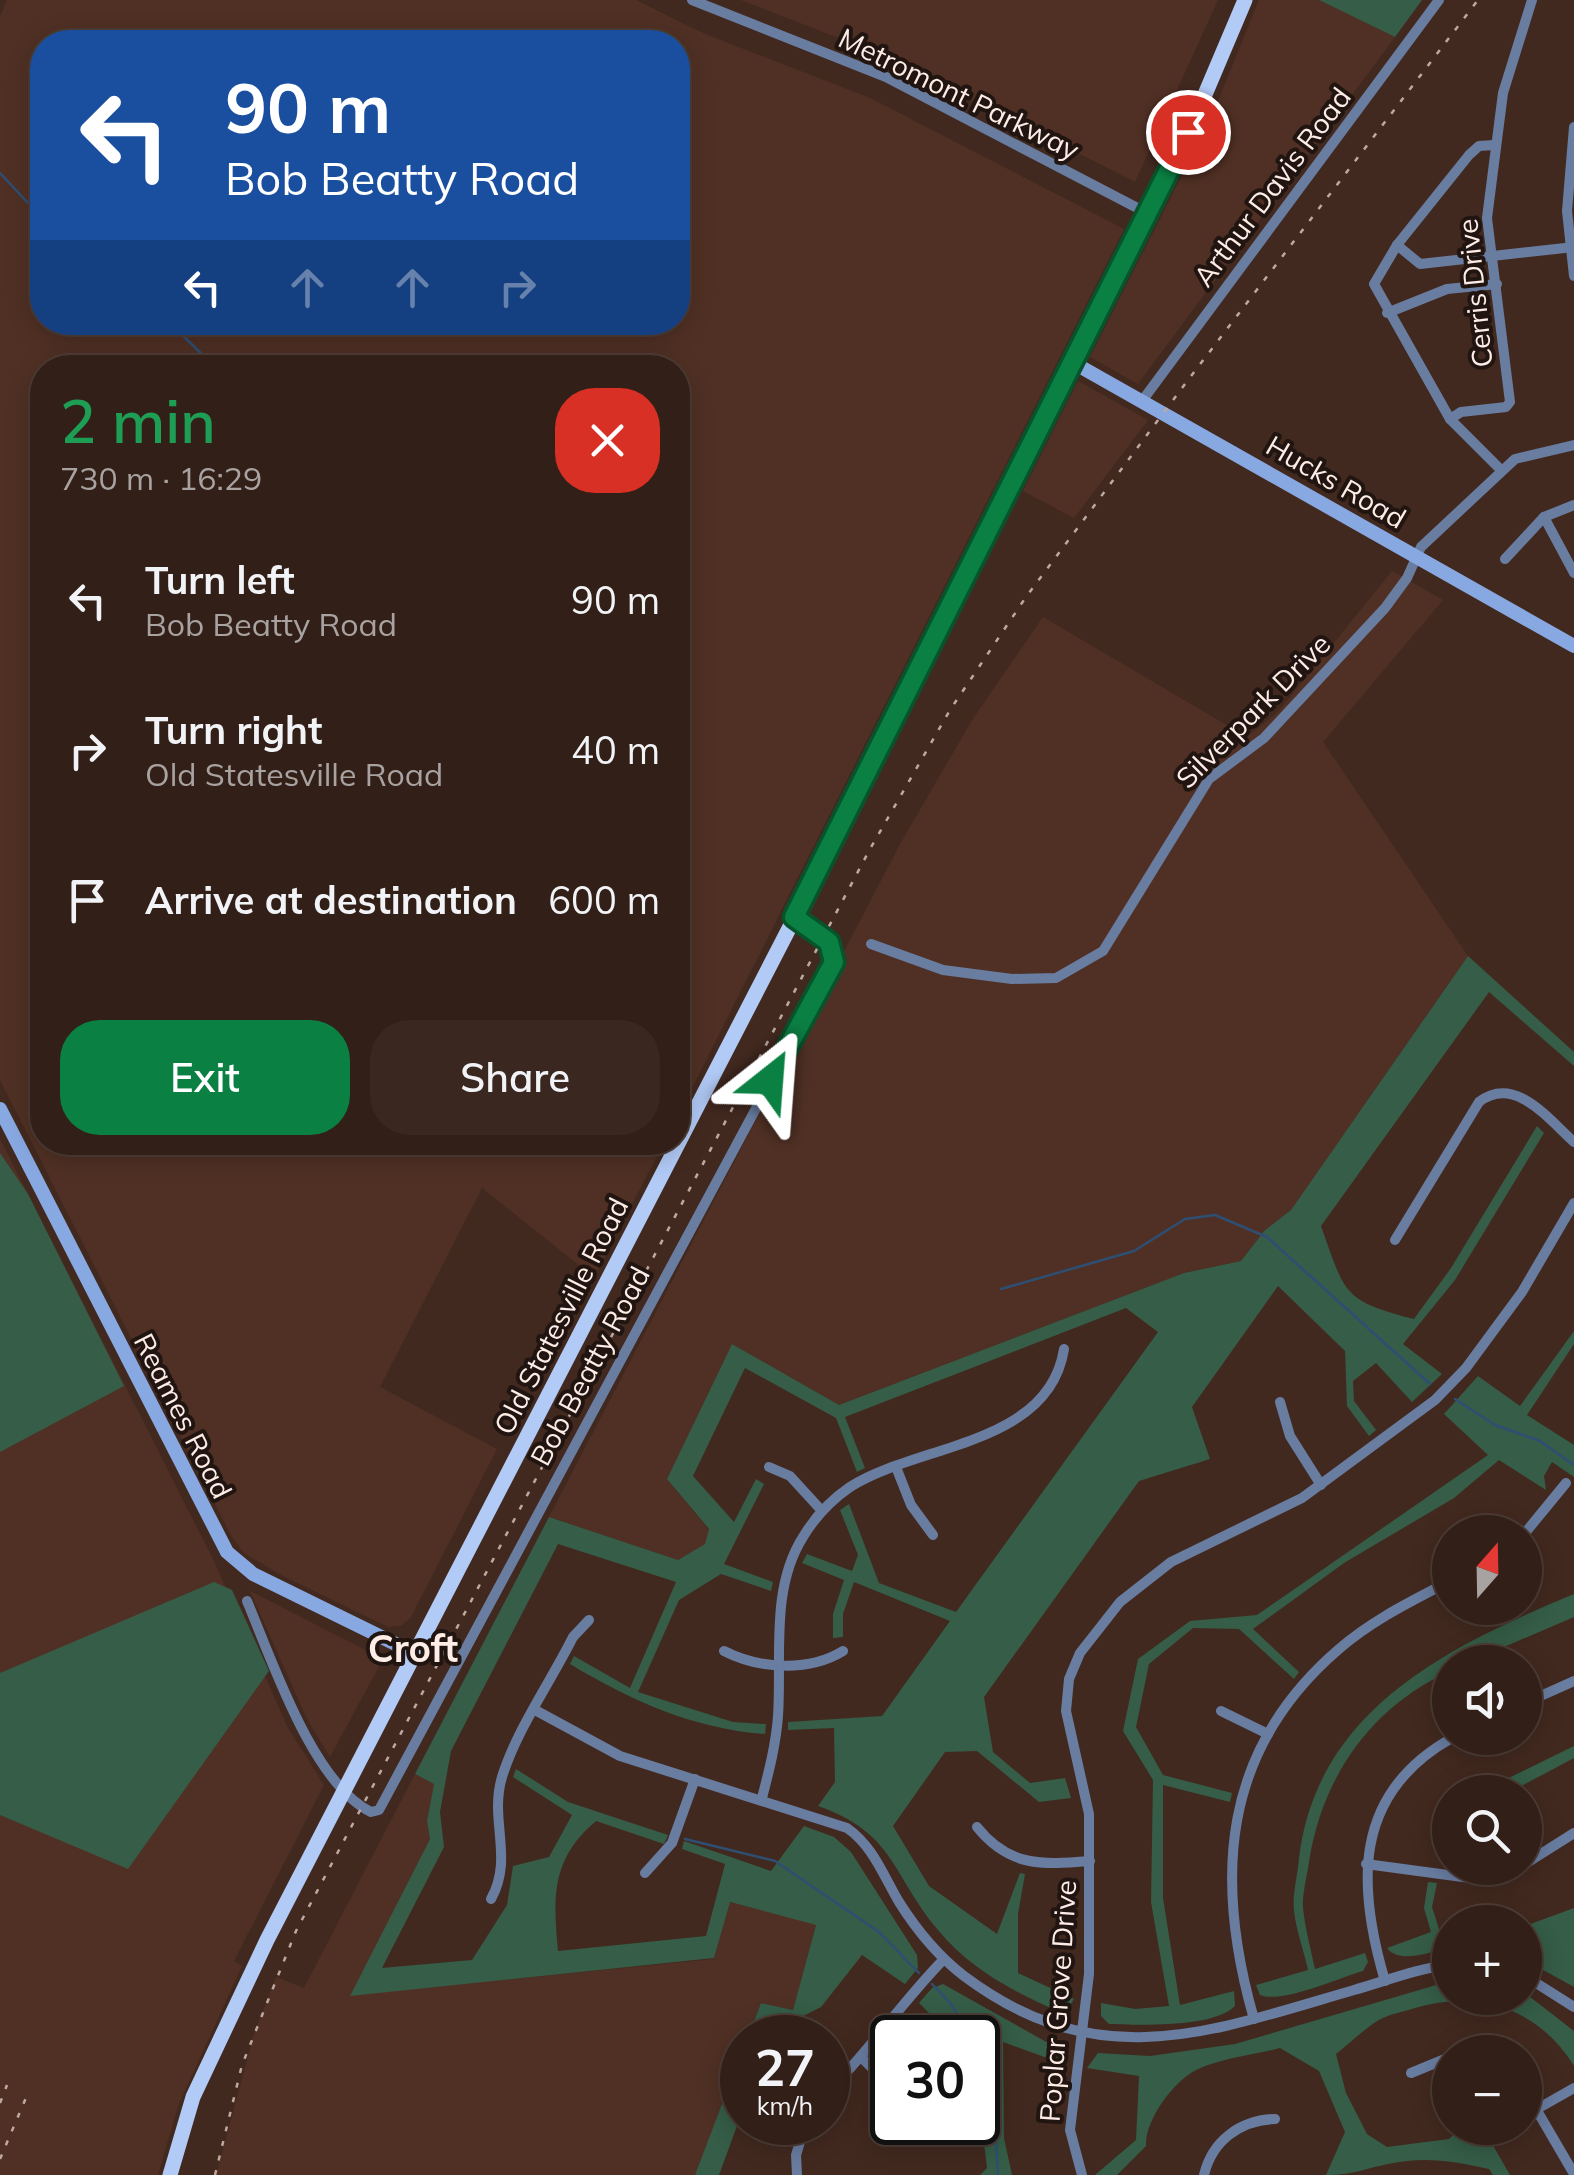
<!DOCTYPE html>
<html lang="en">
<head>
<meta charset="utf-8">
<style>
	body { margin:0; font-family:Mulish,sans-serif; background:#3a2720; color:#f1f3f6; height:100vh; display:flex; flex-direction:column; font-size:38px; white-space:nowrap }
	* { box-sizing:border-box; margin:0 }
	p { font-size:32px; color:#a8a2a1 }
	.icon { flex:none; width:55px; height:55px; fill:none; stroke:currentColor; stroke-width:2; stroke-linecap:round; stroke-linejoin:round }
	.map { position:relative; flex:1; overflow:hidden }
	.drawer { position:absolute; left:30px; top:355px; width:660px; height:800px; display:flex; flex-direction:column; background:#321f17; border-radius:40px; box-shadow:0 5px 25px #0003,0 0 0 2px #4d3d36 }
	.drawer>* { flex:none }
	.guide { position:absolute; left:30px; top:30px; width:660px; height:305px; border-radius:40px; box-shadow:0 5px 25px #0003,0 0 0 2px #4d3d36; background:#1a4fa0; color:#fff; overflow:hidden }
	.needle { width:65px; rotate:20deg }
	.tools { position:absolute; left:1432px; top:1515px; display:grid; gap:20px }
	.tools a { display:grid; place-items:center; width:110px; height:110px; border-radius:50%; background:#321f17; box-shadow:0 5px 25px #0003,0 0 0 2px #4d3d36; font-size:50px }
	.speed { position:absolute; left:720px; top:2015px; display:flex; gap:20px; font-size:50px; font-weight:700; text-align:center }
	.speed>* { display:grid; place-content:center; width:130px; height:130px; border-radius:50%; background:#321f17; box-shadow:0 5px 25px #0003,0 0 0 2px #4d3d36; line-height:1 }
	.speed small { font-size:25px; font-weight:400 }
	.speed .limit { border:5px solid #111; border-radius:15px; background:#fff; color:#111 }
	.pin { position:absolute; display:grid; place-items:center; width:85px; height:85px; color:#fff; margin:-42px; border:5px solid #fff; border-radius:50%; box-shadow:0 2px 10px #0007 }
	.me { position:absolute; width:110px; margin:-55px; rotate:28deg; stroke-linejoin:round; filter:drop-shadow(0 0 8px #0008) }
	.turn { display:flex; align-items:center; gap:35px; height:210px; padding:0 30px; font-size:45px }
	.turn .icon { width:130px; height:130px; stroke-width:2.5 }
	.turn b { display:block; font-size:70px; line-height:85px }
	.lanes { display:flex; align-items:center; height:95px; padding:0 30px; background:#0003; justify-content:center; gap:50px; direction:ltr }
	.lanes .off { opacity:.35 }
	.round { display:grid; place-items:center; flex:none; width:105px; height:105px; border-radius:40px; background:#3a2720 }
	.head { display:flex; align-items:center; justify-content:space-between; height:170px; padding:0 30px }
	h1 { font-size:60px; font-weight:600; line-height:75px; color:#1e9e55 }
	.action { display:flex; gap:20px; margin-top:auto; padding:20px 30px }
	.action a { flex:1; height:115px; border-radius:40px; background:#0b8043; color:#fff; font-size:40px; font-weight:600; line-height:115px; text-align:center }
	.action a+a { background:#3a2720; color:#f1f3f6 }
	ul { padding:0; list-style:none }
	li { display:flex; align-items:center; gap:30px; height:150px; padding:0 30px }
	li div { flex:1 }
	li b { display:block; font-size:38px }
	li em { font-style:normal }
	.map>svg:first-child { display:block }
</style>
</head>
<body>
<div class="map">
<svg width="1574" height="2175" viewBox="0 0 1574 2175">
	<rect width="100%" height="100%" fill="#42291f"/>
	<g fill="#503024" fill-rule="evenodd">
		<path d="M7 0H636L705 34 870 98 1124 229 678 1116V368H42V1142L664 1143 594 1277 482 1188 380 1387 497 1449 411 1617 401 1626 388 1627 281 1575 244 1553 232 1537 0 1080V16ZM678 42V322H42V42Z"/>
		<polygon points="741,0 1218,0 1135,182 888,57"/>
		<polygon points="1259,0 1319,0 1395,37 1138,384 1090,357 1211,118"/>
		<polygon points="1078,381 1148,420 1074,518 1023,491"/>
		<polygon points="1392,571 1443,600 1323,742 1468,956 1291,1210 1265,1230 1241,1261 1184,1273 839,1405 732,1344 667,1479 709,1530 705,1545 678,1560 549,1517 899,846 972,720 1043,617 1247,737 1278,712"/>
		<polygon points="0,1139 214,1561 288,1728 324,1785 234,1961 242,1966 178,2106 158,2175 0,2175"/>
		<polygon points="250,1591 383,1659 330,1757 306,1717"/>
		<polygon points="415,1774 434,1784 427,1821 430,1839 351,1995 714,1959 729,1902 816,1924 793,2010 761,2003 748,2037 742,2038 742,2051 695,2175 216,2175 254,2034 276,1977 304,1988"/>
	</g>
	<g fill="#355d47">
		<polygon points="1319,0 1422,0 1395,37"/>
		<path d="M1468 956 1574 1052V1066L1489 992 1321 1226C1345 1293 1342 1301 1414 1319L1451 1268 1537 1126 1544 1133 1455 1280 1403 1344 1442 1374 1412 1402 1376 1363 1353 1381 1354 1401 1376 1430 1369 1436 1347 1406 1345 1351 1278 1286 1192 1407 1210 1459 1139 1481 984 1697 993 1752 1030 1783 1065 1778 1071 1798 1039 1802 977 1751 945 1752 893 1826 929 1886 997 1934 1020 1873 1025 1874 1018 1914V1973L1074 1999 1068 2009 1059 2012C1013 1991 971 1970 938 1930 891 1874 895 1833 818 1806L835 1782 834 1728 788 1730V1722L882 1716 950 1621 854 1582 843 1614V1637L833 1638V1614L844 1580 802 1563 807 1554 852 1571 858 1555 840 1510 849 1504 879 1583 956 1612 1158 1332 1126 1308 845 1417 865 1468 857 1472 836 1418 745 1368 693 1476 734 1522 756 1479 764 1484 724 1564 773 1582 771 1591 721 1574 679 1600 638 1692 733 1722 766 1724 765 1734C693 1729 630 1700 570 1664L574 1656 630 1688 676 1582 558 1544 451 1751 440 1812 444 1847 382 1968 472 1960 507 1905 513 1866 549 1857 572 1815 513 1777 516 1769 568 1802 668 1835 664 1844 596 1821C551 1859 553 1897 558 1951L706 1936 725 1864 682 1849 684 1841 771 1871 804 1826 834 1837 851 1852 917 1955 918 1968 905 1984 862 1955 821 2007 773 2031 771 2037H748L761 2003 793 2010 816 1925 730 1902 714 1958 350 1996 430 1839 427 1821 434 1784 415 1774 549 1517 678 1560 705 1544 709 1529 667 1479 732 1344 839 1405 1184 1273 1241 1261 1265 1230 1291 1210Z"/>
		<polygon points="0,1153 28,1194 124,1386 0,1452"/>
		<path d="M1574 1331V1344L1527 1415 1574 1445V1477L1552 1462 1544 1476 1546 1490 1499 1460 1454 1498 1344 1563 1253 1629 1299 1672 1294 1679 1239 1629 1193 1628 1149 1664 1136 1727 1163 1775 1232 1793 1230 1802 1163 1785V1898L1180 2005 1234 1991 1235 2006C1214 2028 1138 2025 1109 2024L1101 2016V2003L1135 2009 1169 2006 1151 1902 1153 1780 1123 1731 1138 1659 1190 1621 1257 1615 1488 1455 1444 1414 1478 1376 1520 1406Z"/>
		<polygon points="214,1582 232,1590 269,1671 128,1869 0,1815 0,1673"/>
		<path d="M1574 1594V1617L1469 1662H1450V1671C1371 1707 1322 1777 1309 1862 1307 1877 1302 1894 1303 1908 1305 1928 1311 1950 1315 1969L1365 1953 1368 1962 1363 1971C1339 1978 1281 2004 1260 1995L1256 1985 1308 1970C1304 1951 1296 1930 1294 1911 1292 1894 1298 1874 1299 1858 1317 1709 1449 1646 1574 1594Z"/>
		<polygon points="1574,1746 1574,1758 1510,1792 1480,1792"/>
		<path d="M1428 1882 1437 1883 1432 1907 1440 1932H1450V1948C1431 1951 1400 1965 1387 1948L1431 1932 1424 1908Z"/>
		<polygon points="1574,1908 1574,1987 1525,1960 1525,1926"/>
		<path d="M1450 1981V1998H1525V1993L1574 2031V2066C1539 2009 1479 1989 1415 2008 1403 2012 1389 2014 1379 2020 1364 2029 1350 2043 1336 2054L1346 2093 1367 2134 1387 2147 1449 2139 1461 2128H1483L1510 2175H1493L1489 2169C1454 2161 1424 2156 1388 2164 1364 2169 1352 2175 1326 2175L1345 2132 1319 2071 1280 2048C1254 2055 1220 2058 1196 2070 1173 2082 1145 2120 1146 2146L1117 2175H1095L1136 2140 1139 2076 1087 2068 1098 2053 1150 2056 1235 2044Z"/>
		<polygon points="943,1984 1066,2053 1064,2064 1003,2042 1004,2138 1012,2175 980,2175 987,2168 978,2094 978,2038 953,2037 919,2003 932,1988"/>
		<polygon points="742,2051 742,2112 719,2175 695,2175"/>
	</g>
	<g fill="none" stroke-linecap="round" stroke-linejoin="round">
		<g stroke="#2e4f74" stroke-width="2.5">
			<polyline points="0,173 42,218"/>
			<polyline points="169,322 216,368"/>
			<polyline points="1001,1289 1134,1251 1185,1219 1215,1215 1267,1237 1430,1384"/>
			<polyline points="1455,1399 1495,1425 1540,1441 1574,1465"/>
			<polyline points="685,1839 775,1861 879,1932 919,1973"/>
			<polyline points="932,1984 952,2005 971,2038"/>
			<polyline points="978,2049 993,2084 998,2175"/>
		</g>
		<g stroke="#697da1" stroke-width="10">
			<polyline points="692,0 886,77 1147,213"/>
			<polyline points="1574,127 1567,211 1574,276"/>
			<polyline points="1494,145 1479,146 1469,155 1397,245 1374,284 1450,419 1501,470"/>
			<polyline points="1397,245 1420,264 1574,247"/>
			<polyline points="1387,313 1447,289 1497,284"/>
			<polyline points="1142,401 1439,0"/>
			<polyline points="1450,419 1461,412 1506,407 1510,402 1487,218 1503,93 1532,0"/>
			<polyline points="1544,517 1574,573"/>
			<polyline points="1505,559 1544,517 1574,505"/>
			<polyline points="871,944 943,970 1012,979 1056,978 1103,951 1209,779 1264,738 1385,608 1407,578 1421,547 1515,459 1574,445"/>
			<path d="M1395 1240 1479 1102C1515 1074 1549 1120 1574 1142"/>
			<polyline points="1280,1402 1290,1436 1321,1485"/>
			<polyline points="769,1467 790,1476 822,1511"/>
			<polyline points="896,1467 911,1505 933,1535"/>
			<polyline points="1525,1533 1566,1483"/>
			<path d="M247 1601C272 1660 313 1784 371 1812L379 1810 832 967V946L795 917"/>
			<path d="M724 1651C759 1669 809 1672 843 1651"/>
			<polyline points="1525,1703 1574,1681"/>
			<path d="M535 1710 620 1756 847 1828C873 1846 883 1875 899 1902 916 1929 938 1956 964 1976 1099 2077 1209 2032 1354 1990 1386 1981 1418 1968 1450 1965"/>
			<polyline points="1221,1711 1268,1734"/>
			<path d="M762 1798C769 1771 776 1744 778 1716 782 1657 770 1589 803 1537 815 1517 831 1500 850 1487 917 1444 1049 1446 1064 1349"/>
			<path d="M977 1827C1009 1867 1042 1865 1090 1861"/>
			<polyline points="1366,1864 1470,1878 1518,1868"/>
			<polyline points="1525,1864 1574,1833"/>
			<polyline points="645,1873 672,1843 695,1779"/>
			<path d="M491 1899C514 1858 489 1820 502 1777 517 1729 550 1683 573 1637L589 1620"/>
			<polyline points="1525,1976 1574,2007"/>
			<path d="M1385 1981C1357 1886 1352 1794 1452 1738"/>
			<path d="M1254 2019C1214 1879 1221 1750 1339 1649 1372 1620 1412 1601 1450 1581"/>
			<polyline points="862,2058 892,2088"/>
			<polyline points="1411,2073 1450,2057"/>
			<polyline points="1525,2090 1574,2174"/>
			<path d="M828 2092C870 2050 902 2002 944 1959"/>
			<polyline points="1537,2109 1574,2088"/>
			<polyline points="797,2175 796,2155 806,2122"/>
			<polyline points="1082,2175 1070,2130 1089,1974 1089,1814 1066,1711 1069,1679 1080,1653 1120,1602 1171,1562 1302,1498 1435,1400 1466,1368 1522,1292 1574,1203"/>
			<path d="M1204 2175C1212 2141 1240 2120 1275 2119"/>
		</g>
		<g stroke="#88a8e1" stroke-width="14">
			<polyline points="1072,362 1574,646"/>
			<polyline points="0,1109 227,1552 253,1574 416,1654"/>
		</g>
		<polyline stroke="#b1caf6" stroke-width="15" points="170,2175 193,2097 267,1940 795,917 1198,111 1245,0"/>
		<g stroke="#bea9a2" stroke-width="2.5" stroke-dasharray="5 10" stroke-linecap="butt">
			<polyline points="0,2103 7,2085"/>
			<polyline points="0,2159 28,2093"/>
			<polyline points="215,2175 242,2065 296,1931 870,849 950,710 1026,597 1185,384 1478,0"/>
		</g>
	</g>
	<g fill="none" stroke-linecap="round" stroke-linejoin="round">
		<g stroke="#07532c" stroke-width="25">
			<polyline id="route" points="770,1080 834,962 829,942 794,917 1188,132"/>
		</g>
		<use href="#route" stroke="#0b8043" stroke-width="18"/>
	</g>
	<g text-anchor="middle" stroke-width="8" stroke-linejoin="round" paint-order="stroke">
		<g font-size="28" fill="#feece6" stroke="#211511">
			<text transform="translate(959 94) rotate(26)" y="10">Metromont Parkway</text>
			<text transform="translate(1272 187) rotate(-53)" y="10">Arthur Davis Road</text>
			<text transform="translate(1475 293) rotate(-96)" y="10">Cerris Drive</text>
			<text transform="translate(1336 482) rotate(30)" y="10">Hucks Road</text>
			<text transform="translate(1253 711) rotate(-45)" y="10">Silverpark Drive</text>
			<text transform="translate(561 1316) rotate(-63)" y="10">Old Statesville Road</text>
			<text transform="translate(590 1366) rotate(-62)" y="10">Bob Beatty Road</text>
			<text transform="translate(183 1416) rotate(63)" y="10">Reames Road</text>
			<text transform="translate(1058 2001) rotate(-86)" y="10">Poplar Grove Drive</text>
		</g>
		<g font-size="38" font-weight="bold" fill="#feece6" stroke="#211511">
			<text x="413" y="1662">Croft</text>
		</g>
	</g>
</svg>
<div class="tools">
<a><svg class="needle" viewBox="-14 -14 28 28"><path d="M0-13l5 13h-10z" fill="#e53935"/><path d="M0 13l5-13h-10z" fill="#a8a2a1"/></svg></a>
<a><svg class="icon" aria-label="sound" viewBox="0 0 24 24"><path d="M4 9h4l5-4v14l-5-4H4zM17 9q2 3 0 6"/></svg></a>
<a><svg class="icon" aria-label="search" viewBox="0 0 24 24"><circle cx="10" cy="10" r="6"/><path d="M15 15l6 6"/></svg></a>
<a>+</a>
<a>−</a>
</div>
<div class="speed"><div>27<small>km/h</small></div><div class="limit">30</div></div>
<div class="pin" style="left:1188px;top:132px;background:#d93025"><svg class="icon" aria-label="arrive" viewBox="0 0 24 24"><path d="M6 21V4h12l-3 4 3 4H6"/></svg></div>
<svg class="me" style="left:770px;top:1080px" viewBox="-20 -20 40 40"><path d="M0-17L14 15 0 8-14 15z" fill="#0b8043" stroke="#fff" stroke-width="4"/></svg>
<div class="guide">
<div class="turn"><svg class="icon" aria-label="left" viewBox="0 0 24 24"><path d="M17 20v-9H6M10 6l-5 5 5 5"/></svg><div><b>90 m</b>Bob Beatty Road</div></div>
<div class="lanes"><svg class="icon" aria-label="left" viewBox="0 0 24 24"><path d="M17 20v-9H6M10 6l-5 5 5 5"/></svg><svg class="icon off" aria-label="ahead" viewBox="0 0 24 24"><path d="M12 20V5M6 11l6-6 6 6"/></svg><svg class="icon off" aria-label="ahead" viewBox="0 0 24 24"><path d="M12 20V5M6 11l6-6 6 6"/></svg><svg class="icon off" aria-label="right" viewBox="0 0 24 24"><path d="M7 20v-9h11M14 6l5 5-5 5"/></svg></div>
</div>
<section class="drawer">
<div class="head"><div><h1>2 min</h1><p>730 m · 16:29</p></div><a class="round" style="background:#d93025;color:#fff"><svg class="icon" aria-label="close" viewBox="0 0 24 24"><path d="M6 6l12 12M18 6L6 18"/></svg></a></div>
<ul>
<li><svg class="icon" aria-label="left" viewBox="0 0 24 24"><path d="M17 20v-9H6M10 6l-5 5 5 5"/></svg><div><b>Turn left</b><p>Bob Beatty Road</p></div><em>90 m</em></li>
<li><svg class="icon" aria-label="right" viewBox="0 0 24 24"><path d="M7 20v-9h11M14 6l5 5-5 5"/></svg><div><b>Turn right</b><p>Old Statesville Road</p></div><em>40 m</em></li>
<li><svg class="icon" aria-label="arrive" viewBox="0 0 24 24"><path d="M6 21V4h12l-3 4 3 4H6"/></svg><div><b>Arrive at destination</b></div><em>600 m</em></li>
</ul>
<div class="action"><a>Exit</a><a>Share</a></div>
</section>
</div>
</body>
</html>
